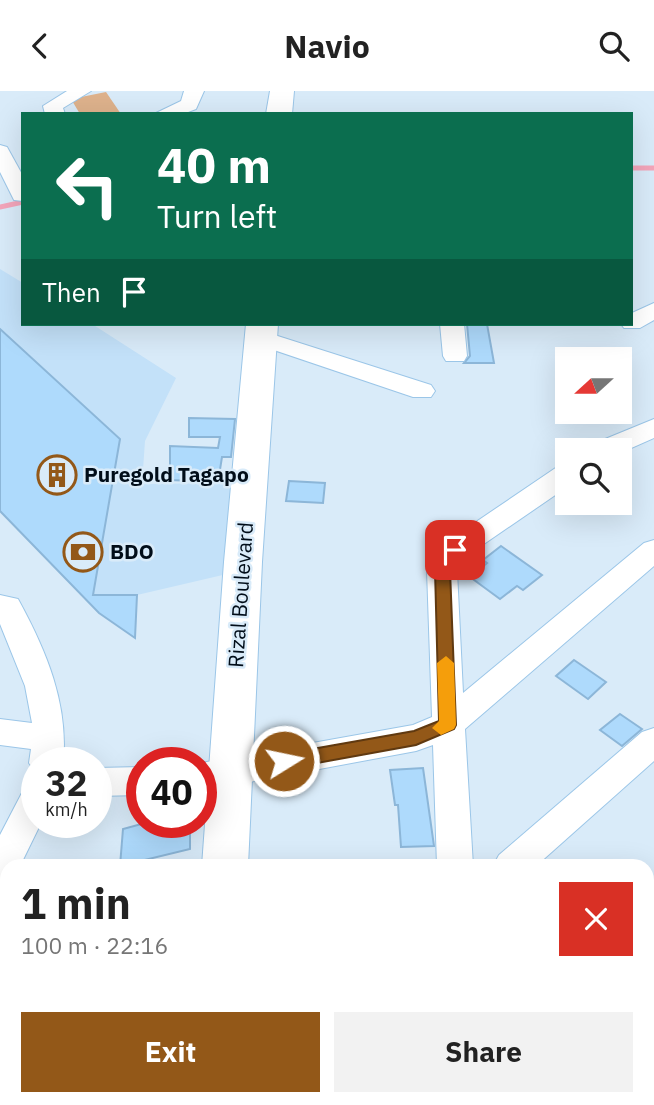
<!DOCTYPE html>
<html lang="en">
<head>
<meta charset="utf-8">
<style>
	body { margin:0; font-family:"IBM Plex Sans",sans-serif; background:#f2f2f2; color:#222; height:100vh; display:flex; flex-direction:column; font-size:26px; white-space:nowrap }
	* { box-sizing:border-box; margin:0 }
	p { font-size:23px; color:#767676 }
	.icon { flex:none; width:38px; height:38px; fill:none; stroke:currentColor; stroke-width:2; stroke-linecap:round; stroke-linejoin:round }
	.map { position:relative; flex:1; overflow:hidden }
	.details { position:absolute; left:0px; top:768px; width:654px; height:247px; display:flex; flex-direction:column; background:#fff; border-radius:21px 21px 0 0; box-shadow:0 7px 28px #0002 }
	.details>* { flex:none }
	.banner { position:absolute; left:21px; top:21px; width:612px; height:214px; border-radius:0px; box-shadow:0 7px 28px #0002; background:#0b6e4f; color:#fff; overflow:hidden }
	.needle { width:46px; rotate:249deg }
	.buttons { position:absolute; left:555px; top:256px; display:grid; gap:14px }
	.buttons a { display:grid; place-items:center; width:77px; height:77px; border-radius:0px; background:#fff; box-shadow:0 7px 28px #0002; font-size:35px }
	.speed { position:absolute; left:21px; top:656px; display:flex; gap:14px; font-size:35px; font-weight:700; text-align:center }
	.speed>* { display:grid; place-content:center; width:91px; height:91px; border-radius:50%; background:#fff; box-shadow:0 7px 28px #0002; line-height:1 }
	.speed small { font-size:18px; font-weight:400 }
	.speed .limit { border:10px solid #d22; background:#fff; color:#111 }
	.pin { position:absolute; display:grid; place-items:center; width:60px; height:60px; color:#fff; margin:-30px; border-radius:14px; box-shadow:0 4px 10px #0006 }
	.me { position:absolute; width:77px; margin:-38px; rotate:80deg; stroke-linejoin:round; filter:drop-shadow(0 0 5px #0008) }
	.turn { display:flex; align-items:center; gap:24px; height:147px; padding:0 21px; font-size:32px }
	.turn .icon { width:91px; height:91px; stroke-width:2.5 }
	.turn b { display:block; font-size:49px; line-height:60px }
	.then { display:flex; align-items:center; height:66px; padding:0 21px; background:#0003; gap:14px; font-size:26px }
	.round { display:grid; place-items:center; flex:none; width:74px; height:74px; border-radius:0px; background:#f2f2f2 }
	.overview { display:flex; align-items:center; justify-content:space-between; height:119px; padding:0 21px }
	h1 { font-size:42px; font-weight:800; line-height:52px }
	.action { display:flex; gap:14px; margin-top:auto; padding:14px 21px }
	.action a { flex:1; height:80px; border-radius:0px; background:#935818; color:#fff; font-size:28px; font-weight:800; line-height:80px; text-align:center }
	.action a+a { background:#f2f2f2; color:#222 }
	header { display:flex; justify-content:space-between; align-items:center; height:91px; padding:0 21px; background:#fff; font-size:32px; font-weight:800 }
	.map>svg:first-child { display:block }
</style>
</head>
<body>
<header><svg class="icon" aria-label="back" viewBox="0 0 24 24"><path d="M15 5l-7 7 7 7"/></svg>Navio<svg class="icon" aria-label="search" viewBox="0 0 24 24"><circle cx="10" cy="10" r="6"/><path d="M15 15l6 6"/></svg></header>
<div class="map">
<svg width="654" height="1014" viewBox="0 0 654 1014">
	<rect width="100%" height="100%" fill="#d9ebf9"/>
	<polygon fill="#c3e1f9" points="0,178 23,192 23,233 92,233 176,287 145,350 142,393 232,392 227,483 137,504 135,547 99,522 0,420"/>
	<polygon fill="#deb28c" points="106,1 121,23 80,23 71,8"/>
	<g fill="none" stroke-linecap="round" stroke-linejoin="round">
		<g stroke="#f3a5ba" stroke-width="5">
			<polyline points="632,77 654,77"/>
			<polyline points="0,116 23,111"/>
		</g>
	</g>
	<g fill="#aedafc" stroke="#8cb6d8" stroke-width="2">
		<polygon points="467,233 487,233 494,272 464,272 470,265"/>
		<polygon points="0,238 120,348 93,504 137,504 135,547 99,522 0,420"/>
		<polygon points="189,327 235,328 231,366 222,366 218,391 170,389 170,355 218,357 220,346 189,346"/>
		<polygon points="289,390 325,392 323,412 286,410"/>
		<polygon points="501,455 542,484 523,499 517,495 500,508 470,486 487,472 483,469"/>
		<polygon points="574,569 606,591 588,608 556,585"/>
		<polygon points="620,623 642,638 622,655 600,639"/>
		<polygon points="423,677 434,755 401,756 398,714 395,714 390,679"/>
		<polygon points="145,732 190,732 190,758 120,775 123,738"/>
	</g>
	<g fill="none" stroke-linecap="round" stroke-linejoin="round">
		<g stroke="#9bc6e8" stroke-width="2">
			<g id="minor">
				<polygon points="67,0 91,0 63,17 65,23 45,23 43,15"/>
				<polygon points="184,0 204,0 196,18 183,23 154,23 181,10"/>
				<polygon points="0,54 7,56 23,85 23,110 14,109 0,81"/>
				<polygon points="654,212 654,229 640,237 624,237 621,233 632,233 632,222"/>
				<polygon points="440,233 464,233 467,265 464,270 446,270 443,265"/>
				<polygon points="262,240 431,294 435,300 431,306 413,306 253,252 250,247 253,242"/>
				<polygon points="654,328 654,347 620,362 620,359 589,359 593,353"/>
				<polygon points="567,374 567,396 465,466 457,480 463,602 644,452 654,449 654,475 465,638 473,775 437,775 433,654 416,660 201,700 201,672 413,634 432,626 427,479 445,452 557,376"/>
				<path d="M0 504 18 508C46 559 69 613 63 672H37V683L29 672 31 658 0 654V628L32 632 25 595 0 533Z"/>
				<polygon points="654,637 654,670 536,775 493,775 499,764 642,641"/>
				<polygon points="142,676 142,704 96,705 96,677"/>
				<polygon points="37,692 37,732 41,732 20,775 7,775 7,792 0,795 0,744 25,696"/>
				<polygon points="654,866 654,905 648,908 648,869"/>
				<polygon points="495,1008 539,1008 537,1014 493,1014"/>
			</g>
		</g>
		<g stroke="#9bc6e8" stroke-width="2">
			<g id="major">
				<polygon points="270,0 294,0 292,23 266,23"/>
				<polygon points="246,233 278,233 262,471 248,775 202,775 224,471"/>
				<rect x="185" y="1008" width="52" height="6"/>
			</g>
		</g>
		<use href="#minor" fill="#fff" fill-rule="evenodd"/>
		<use href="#major" fill="#fff" fill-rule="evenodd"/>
	</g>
	<polygon fill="#935818" stroke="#603910" stroke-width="2" points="455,453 463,459 450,479 456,634 454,638 416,654 284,678 278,676 275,670 278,665 284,663 414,640 439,630 435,479 450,455"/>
	<polygon fill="#f59e0b" points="446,565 454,572 456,634 454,638 441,644 432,637 439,630 437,572"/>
	<defs>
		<g id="building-ring" transform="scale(2.0125)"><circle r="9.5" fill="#d9ebf9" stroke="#935818" stroke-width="1.5"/><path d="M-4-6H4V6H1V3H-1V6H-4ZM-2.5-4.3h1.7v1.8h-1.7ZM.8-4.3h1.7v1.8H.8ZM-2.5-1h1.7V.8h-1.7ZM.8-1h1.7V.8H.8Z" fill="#935818"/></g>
		<g id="bank-ring" transform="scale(2.0125)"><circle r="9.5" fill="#d9ebf9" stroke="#935818" stroke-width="1.5"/><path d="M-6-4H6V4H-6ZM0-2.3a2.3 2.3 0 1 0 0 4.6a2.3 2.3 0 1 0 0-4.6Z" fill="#935818"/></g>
	</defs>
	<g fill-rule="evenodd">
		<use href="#building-ring" x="57" y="384"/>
		<use href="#bank-ring" x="83" y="461"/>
	</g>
	<g text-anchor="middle" stroke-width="5" stroke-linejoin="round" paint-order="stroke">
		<g font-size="21" font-weight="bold" fill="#010d19" stroke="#d9ebf9" text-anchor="start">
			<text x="84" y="391">Puregold Tagapo</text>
			<text x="110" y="468">BDO</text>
		</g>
		<g font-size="21" fill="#010d19" stroke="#d9ebf9">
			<text transform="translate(241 504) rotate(-86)" y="7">Rizal Boulevard</text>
		</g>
	</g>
</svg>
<div class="buttons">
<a><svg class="needle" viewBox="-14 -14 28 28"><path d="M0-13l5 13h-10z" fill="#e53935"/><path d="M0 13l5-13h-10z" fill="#767676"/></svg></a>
<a><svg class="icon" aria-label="search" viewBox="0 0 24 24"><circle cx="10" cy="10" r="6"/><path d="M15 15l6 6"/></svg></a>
</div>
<div class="speed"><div>32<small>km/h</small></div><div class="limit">40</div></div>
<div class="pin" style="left:455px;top:459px;background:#d93025"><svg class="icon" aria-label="arrive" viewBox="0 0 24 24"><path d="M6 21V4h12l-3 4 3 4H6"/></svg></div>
<svg class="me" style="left:284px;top:670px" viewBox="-20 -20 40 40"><circle r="17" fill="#935818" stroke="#fff" stroke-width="3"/><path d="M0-11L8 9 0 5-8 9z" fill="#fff"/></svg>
<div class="banner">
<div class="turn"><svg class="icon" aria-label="left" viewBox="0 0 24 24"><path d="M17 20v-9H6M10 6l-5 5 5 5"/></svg><div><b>40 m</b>Turn left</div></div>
<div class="then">Then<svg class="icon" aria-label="arrive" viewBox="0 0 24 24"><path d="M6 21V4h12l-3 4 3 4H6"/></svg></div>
</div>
<section class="details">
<div class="overview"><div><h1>1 min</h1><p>100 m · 22:16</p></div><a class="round" style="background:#d93025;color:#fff"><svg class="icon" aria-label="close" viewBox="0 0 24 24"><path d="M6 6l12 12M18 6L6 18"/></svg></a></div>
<div class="action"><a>Exit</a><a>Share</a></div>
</section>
</div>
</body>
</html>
